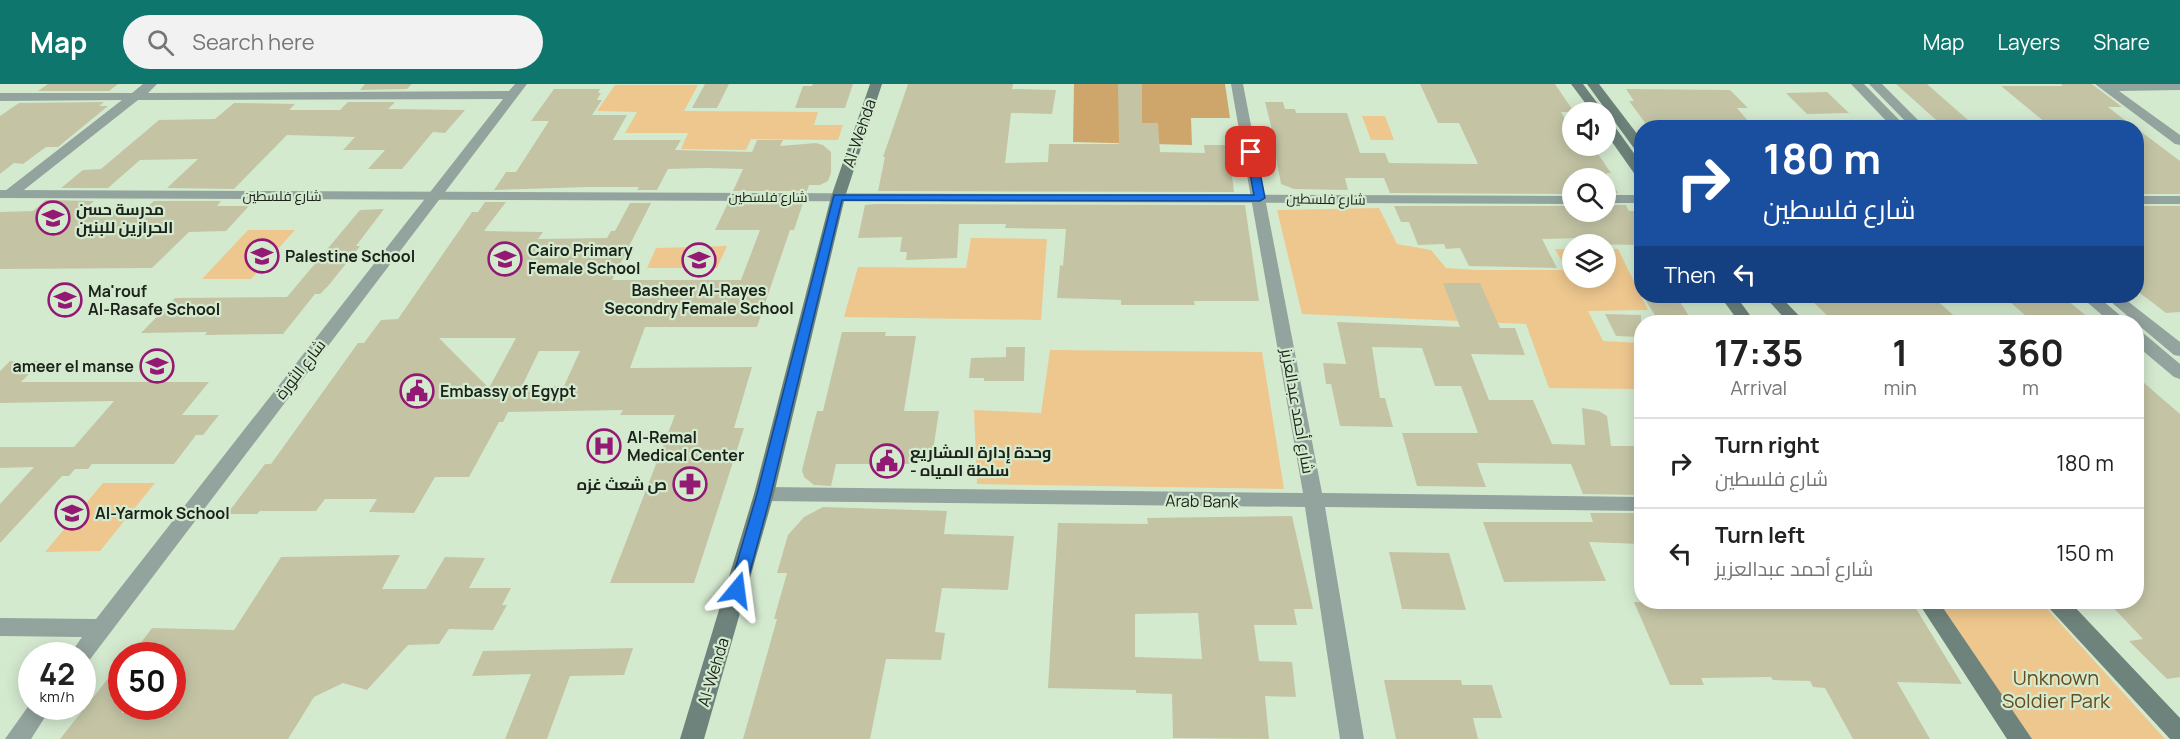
<!DOCTYPE html>
<html lang="en">
<head>
<meta charset="utf-8">
<style>
	body { margin:0; font-family:Manrope,Cairo,sans-serif; background:#f2f2f2; color:#222; height:100vh; display:flex; flex-direction:column; font-size:22px; white-space:nowrap }
	* { box-sizing:border-box; margin:0 }
	p { font-size:20px; color:#767676 }
	.icon { flex:none; width:33px; height:33px; fill:none; stroke:currentColor; stroke-width:2; stroke-linecap:round; stroke-linejoin:round }
	.map { position:relative; flex:1; overflow:hidden }
	.drawer { position:absolute; left:1634px; top:231px; width:510px; height:294px; display:flex; flex-direction:column; background:#fff; border-radius:24px; box-shadow:0 3px 15px #0003 }
	.drawer>* { flex:none }
	.banner { position:absolute; left:1634px; top:36px; width:510px; height:183px; border-radius:24px; box-shadow:0 3px 15px #0003; background:#1a4fa0; color:#fff; overflow:hidden }
	.buttons { position:absolute; left:1562px; top:18px; display:grid; gap:12px }
	.buttons a { display:grid; place-items:center; width:54px; height:54px; border-radius:50%; background:#fff; box-shadow:0 3px 15px #0003; font-size:30px }
	.speed { position:absolute; left:18px; top:558px; display:flex; gap:12px; font-size:30px; font-weight:700; text-align:center }
	.speed>* { display:grid; place-content:center; width:78px; height:78px; border-radius:50%; background:#fff; box-shadow:0 3px 15px #0003; line-height:1 }
	.speed small { font-size:15px; font-weight:400 }
	.speed .limit { border:9px solid #d22; background:#fff; color:#111 }
	.pin { position:absolute; display:grid; place-items:center; width:51px; height:51px; color:#fff; margin:-26px; border-radius:12px; box-shadow:0 3px 9px #0006 }
	.me { position:absolute; width:66px; margin:-33px; rotate:16deg; stroke-linejoin:round; filter:drop-shadow(0 0 4px #0008) }
	.turn { display:flex; align-items:center; gap:21px; height:126px; padding:0 30px; font-size:27px }
	.turn .icon { width:78px; height:78px; stroke-width:2.5 }
	.turn b { display:block; font-size:42px; line-height:51px }
	.then { display:flex; align-items:center; height:57px; padding:0 30px; background:#0003; gap:12px; font-size:22px }
	.eta { display:flex; justify-content:space-evenly; align-items:center; height:102px; text-align:center }
	.eta b { font-size:36px; font-weight:700; line-height:42px }
	ul { padding:0; list-style:none }
	li { display:flex; align-items:center; gap:18px; height:90px; padding:0 30px; border-top:2px solid #e0e0e0 }
	li div { flex:1 }
	li b { display:block; font-size:22px }
	li em { font-style:normal }
	header { display:flex; align-items:center; gap:36px; box-sizing:border-box; height:84px; padding:0 30px; background:#0f766e; color:#fff }
	header strong { font-size:28px }
	nav { display:flex; gap:33px; margin-inline-start:auto; font-size:21px }
	.search { width:420px; height:54px; background:#f2f2f2; display:flex; align-items:center; gap:15px; box-sizing:border-box; padding:0 21px; border-radius:33px; color:#767676; font-size:22px }
	.map>svg:first-child { display:block }
</style>
</head>
<body>
<header>
<strong>Map</strong>
<div class="search"><svg class="icon" aria-label="search" viewBox="0 0 24 24"><circle cx="10" cy="10" r="6"/><path d="M15 15l6 6"/></svg>Search here</div>
<nav><a>Map</a><a>Layers</a><a>Share</a></nav>
</header>
<div class="map">
<svg width="2180" height="655" viewBox="0 0 2180 655">
	<rect width="100%" height="100%" fill="#d4eacf"/>
	<g fill="#eec78e">
		<polygon points="615,1 698,1 684,27 818,28 814,41 843,41 838,56 751,55 746,66 681,65 688,49 625,49 637,28 597,27"/>
		<polygon points="1362,32 1385,32 1394,56 1371,56"/>
		<polygon points="1379,124 1397,160 1431,166 1446,184 1476,186 1567,186 1555,165 1572,165 1572,194 1605,194 1605,165 1618,165 1648,226 1588,227 1603,257 1641,259 1641,305 1549,304 1526,240 1302,230 1277,126"/>
		<polygon points="248,146 295,146 251,195 202,195"/>
		<polygon points="971,154 1047,155 1041,236 844,233 858,183 966,184"/>
		<polygon points="727,162 717,184 647,184 656,164"/>
		<polygon points="1050,266 1262,268 1284,405 977,400 974,326 1041,329"/>
		<polygon points="103,399 155,399 100,467 45,468"/>
		<polygon points="1937,518 2041,518 2165,655 2032,655"/>
	</g>
	<polygon fill="#cea66b" points="1074,0 1225,0 1230,34 1191,34 1192,61 1073,58"/>
	<g fill="#c4c4a5" fill-rule="evenodd">
		<polygon points="48,0 118,0 109,7 38,7"/>
		<polygon points="365,0 412,0 407,5 360,6"/>
		<polygon points="705,0 729,0 717,24 692,24"/>
		<polygon points="813,0 853,0 845,24 795,24 803,2 812,2"/>
		<polygon points="908,0 1013,0 1012,5 1056,6 1052,30 1011,29 1005,79 1048,78 1049,60 1119,60 1118,0 1142,0 1142,39 1158,39 1160,68 1205,69 1204,61 1228,61 1234,108 878,107 885,73 883,73"/>
		<polygon points="1420,0 1555,0 1574,28 1561,28 1572,47 1572,62 1580,62 1585,70 1598,70 1611,89 1606,89 1618,109 1605,109 1605,94 1572,94 1572,110 1390,109 1384,94 1345,94 1348,106 1294,105 1281,100 1274,62 1276,62 1265,18 1283,18 1285,25 1295,25 1296,29 1347,29 1360,69 1385,69 1389,79 1478,80 1459,39 1438,39"/>
		<polygon points="1896,0 1927,0 1977,44 1945,44"/>
		<polygon points="2061,0 2092,0 2122,23 2108,23 2135,44 2052,44 2001,2 2063,2"/>
		<polygon points="554,5 600,5 598,9 601,9 597,16 602,16 592,31 627,31 613,56 681,56 675,66 752,68 757,56 783,56 780,62 816,59 823,61 831,68 831,89 828,97 820,101 809,101 807,107 733,107 743,85 706,84 668,85 657,106 637,106 639,103 590,103 494,106 506,88 516,88 549,37 531,37"/>
		<polygon points="1626,5 1730,6 1748,24 1737,24 1754,44 1649,44 1629,17 1634,17"/>
		<polygon points="1827,8 1849,29 1807,30 1786,9"/>
		<polygon points="104,18 99,22 108,22 58,63 46,63 23,80 14,79 0,90 0,32 19,19"/>
		<polygon points="348,18 395,18 388,25 465,26 445,49 433,48 402,85 368,85 385,66 343,66 355,53 287,51 234,105 167,104 198,75 140,76 108,104 61,104 83,86 101,85 159,36 215,35 234,19 295,20 289,26 340,26"/>
		<polygon points="2136,44 2180,77 2180,110 2136,110"/>
		<polygon points="46,116 94,117 85,125 146,124 154,117 221,117 217,122 249,122 226,147 189,148 152,184 0,185 0,128 33,127"/>
		<path d="M485 118H506L484 147 543 148 538 155 607 154 611 147H615L630 119H651L612 196H741L760 146H715L728 119H803L794 146H790L757 243H645L630 284 752 283 734 344H744L694 499H610L675 331H620L623 326 508 328 503 338H499L469 393H435L414 429 369 428 377 415H325L316 427H260L257 430H227L265 380H271L358 259H364L381 236 398 235 472 128H478ZM439 254H516L489 304ZM539 267H580L564 302H522Z"/>
		<polygon points="875,120 1245,121 1259,217 1194,217 1195,221 1121,221 1121,216 1057,214 1060,181 1063,182 1066,145 1005,144 1006,140 959,140 957,174 906,176 907,168 900,168 902,153 858,154 865,121"/>
		<polygon points="1605,121 1626,121 1629,127 1641,127 1641,161 1586,160 1583,154 1542,155 1557,184 1469,182 1460,164 1446,165 1444,160 1418,161 1409,138 1401,138 1394,122 1572,122 1572,128 1605,128"/>
		<polygon points="2136,122 2180,122 2180,228 2166,229 2136,206"/>
		<polygon points="384,125 356,162 360,162 329,201 320,210 315,210 283,250 205,251 207,248 141,249 175,214 287,213 360,126"/>
		<polygon points="1443,199 1480,199 1500,244 1515,244 1525,271 1471,270 1489,316 1533,316 1552,360 1585,361 1582,324 1599,327 1607,332 1611,362 1641,362 1641,411 1583,410 1571,380 1477,379 1486,403 1417,402 1402,349 1478,349 1461,302 1435,302 1422,264 1372,263 1380,314 1385,314 1393,343 1340,342 1331,300 1326,300 1323,279 1346,280 1337,238 1460,243"/>
		<polygon points="1643,212 1676,212 1693,238 1659,238"/>
		<polygon points="1807,212 1932,212 1961,238 1834,238"/>
		<polygon points="2003,212 2062,212 2094,238 2033,238"/>
		<polygon points="1605,230 1641,231 1641,253 1616,252"/>
		<polygon points="842,248 886,248 885,252 916,252 904,327 939,327 933,367 923,367 909,380 836,380 831,402 814,401 804,393 802,386 817,327 823,327"/>
		<polygon points="1006,263 1025,263 1024,297 984,297 984,294 969,294 971,274 1006,273"/>
		<polygon points="10,277 42,277 21,298 209,298 182,331 219,331 203,351 196,351 174,380 92,380 88,385 75,385 69,392 62,392 0,459 0,420 34,383 0,384 0,363 74,363 114,317 0,319 0,287"/>
		<polygon points="2136,292 2180,330 2180,593 2167,595 2129,557 2143,555 2108,518 2136,518"/>
		<polygon points="823,423 947,427 944,450 1014,452 1008,506 942,504 935,548 945,549 941,576 886,575 870,655 743,655 777,535 774,535 787,489 777,489 788,451 804,433"/>
		<polygon points="1590,429 1641,429 1641,460 1589,458 1606,497 1504,498 1483,438 1593,438"/>
		<path d="M1292 432 1313 525H1294L1297 541H1254L1259 577 1292 578 1296 613 1265 612 1269 655 1173 654 1172 610 1136 609V606L1048 604 1058 439 1148 440 1147 434ZM1198 529 1202 575 1135 573V530Z"/>
		<polygon points="1389,468 1449,469 1466,526 1402,525"/>
		<polygon points="400,471 382,505 426,505 445,473 485,474 469,504 511,504 502,521 507,521 493,546 449,545 439,560 408,561 367,606 343,599 314,613 288,655 60,655 122,577 122,629 172,629 172,572 131,572 152,544 234,546 281,473"/>
		<polygon points="1634,518 1912,518 1962,600 1897,598 1930,655 1853,655 1825,604 1813,603 1810,597 1773,596 1771,593 1701,594 1704,601 1670,601"/>
		<polygon points="633,564 624,591 570,592 547,655 505,655 531,590 472,592 483,567"/>
		<polygon points="1384,596 1461,596 1462,601 1492,601 1502,634 1473,634 1478,655 1396,655"/>
	</g>
	<g fill="none" stroke-linecap="round" stroke-linejoin="round">
		<g fill="#93a39d" fill-rule="evenodd">
			<polygon points="143,0 157,0 148,9 509,7 515,0 527,0 88,578 82,580 82,572 69,572 82,553 0,552 0,534 96,535 503,15 138,16 15,113 5,113 3,110 5,107 122,16 0,17 0,9 132,9"/>
			<polygon points="1231,0 1243,0 1322,409 1641,413 1641,427 1325,423 1364,655 1340,655 1305,423 764,417 757,415 754,410 757,405 764,403 1303,409"/>
			<polygon points="2095,0 2180,0 2180,6 2119,7 2180,51 2180,61 2175,60"/>
			<polygon points="32,617 32,622 52,622 31,655 5,655"/>
		</g>
		<g fill="#93a39d" fill-rule="evenodd">
			<polygon points="1851,0 1864,0 1907,44 1893,44"/>
			<polygon points="1869,0 1882,0 1926,44 1912,44"/>
			<polygon points="0,106 1572,112 1572,120 0,114"/>
			<rect x="1605" y="111" width="36" height="8"/>
			<rect x="2136" y="112" width="44" height="8"/>
			<polygon points="2080,212 2097,212 2128,238 2110,238"/>
			<polygon points="2104,212 2121,212 2180,258 2180,272 2174,271"/>
			<polygon points="2136,247 2142,248 2180,280 2180,295 2174,293 2136,261"/>
		</g>
		<g fill="#6d837b" fill-rule="evenodd">
			<polygon points="870,0 882,0 845,113 774,410 704,655 680,655 754,410 831,113"/>
			<polygon points="1571,0 1583,0 1604,28 1592,28"/>
			<polygon points="1587,0 1599,0 1641,55 1641,68 1636,67"/>
			<polygon points="1605,35 1610,36 1641,79 1641,93 1636,92 1605,48"/>
			<polygon points="1720,212 1736,212 1755,238 1739,238"/>
			<polygon points="1764,212 1780,212 1805,238 1788,238"/>
			<polygon points="1918,518 1939,518 2032,655 2007,655"/>
			<polygon points="2047,518 2070,518 2180,634 2180,655 2170,655 2049,524"/>
		</g>
	</g>
	<polygon fill="#1a73e8" stroke="#114b97" stroke-width="1.5" points="1251,65 1256,68 1265,114 1260,117 842,116 771,410 745,506 743,511 737,513 732,511 729,506 757,410 834,111 1254,111 1246,68"/>
	<defs>
		<g id="school-ring" transform="scale(1.725)"><circle r="9.5" fill="#d4eacf" stroke="#931975" stroke-width="1.5"/><path d="M0-5L7-2L0 1L-7-2ZM-4 1L0 2.5L4 1V4Q0 6-4 4Z" fill="#931975"/></g>
		<g id="civic-ring" transform="scale(1.725)"><circle r="9.5" fill="#d4eacf" stroke="#931975" stroke-width="1.5"/><path d="M-.6-6.5H3V-4.5H.6V-3L4-1V1h2V6H-6V1h2V-1L-.6-3ZM-1.2 2.5V6h2.4V2.5Z" fill="#931975"/></g>
		<g id="hospital-ring" transform="scale(1.725)"><circle r="9.5" fill="#d4eacf" stroke="#931975" stroke-width="1.5"/><path d="M-5-5h3v3.5h4V-5h3V5h-3V1.5h-4V5h-3Z" fill="#931975"/></g>
		<g id="pharmacy-ring" transform="scale(1.725)"><circle r="9.5" fill="#d4eacf" stroke="#931975" stroke-width="1.5"/><path d="M-2-6h4v4h4v4h-4v4h-4v-4h-4v-4h4Z" fill="#931975"/></g>
	</defs>
	<g fill-rule="evenodd">
		<use href="#school-ring" x="53" y="134"/>
		<use href="#school-ring" x="262" y="172"/>
		<use href="#school-ring" x="505" y="175"/>
		<use href="#school-ring" x="699" y="176"/>
		<use href="#school-ring" x="65" y="216"/>
		<use href="#school-ring" x="157" y="282"/>
		<use href="#civic-ring" x="417" y="307"/>
		<use href="#hospital-ring" x="604" y="362"/>
		<use href="#civic-ring" x="887" y="377"/>
		<use href="#pharmacy-ring" x="690" y="400"/>
		<use href="#school-ring" x="72" y="429"/>
	</g>
	<g text-anchor="middle" stroke-width="4.5" stroke-linejoin="round" paint-order="stroke">
		<g font-size="14" fill="#1a2219" stroke="#d4eacf">
			<text x="282" y="117">شارع فلسطين</text>
			<text x="768" y="118">شارع فلسطين</text>
			<text transform="translate(1326 115) rotate(1)" y="5">شارع فلسطين</text>
		</g>
		<g font-size="16" fill="#1a2219" stroke="#d4eacf">
			<text transform="translate(859 49) rotate(-71)" y="6">Al-Wehda</text>
			<text transform="translate(300 285) rotate(-52)" y="6">شارع الثورة</text>
			<text transform="translate(1298 327) rotate(80)" y="6">شارع أحمد عبدالعزيز</text>
			<text transform="translate(1202 417) rotate(1)" y="6">Arab Bank</text>
			<text transform="translate(713 588) rotate(-73)" y="6">Al-Wehda</text>
		</g>
		<g font-size="16" font-weight="bold" fill="#1a2219" stroke="#d4eacf" text-anchor="start">
			<text x="76" y="131">مدرسة حسن<tspan x="76" dy="18">الحرازين للبنين</tspan></text>
			<text x="528" y="172">Cairo Primary<tspan x="528" dy="18">Female School</tspan></text>
			<text x="285" y="178">Palestine School</text>
			<text x="699" y="212" text-anchor="middle">Basheer Al-Rayes<tspan x="699" dy="18">Secondry Female School</tspan></text>
			<text x="88" y="213">Ma'rouf<tspan x="88" dy="18">Al-Rasafe School</tspan></text>
			<text x="134" y="288" text-anchor="end">ameer el manse</text>
			<text x="440" y="313">Embassy of Egypt</text>
			<text x="627" y="359">Al-Remal<tspan x="627" dy="18">Medical Center</tspan></text>
			<text x="910" y="374">وحدة إدارة المشاريع<tspan x="910" dy="18">- سلطة المياه</tspan></text>
			<text x="667" y="406" text-anchor="end">ص شعث غزه</text>
			<text x="95" y="435">Al-Yarmok School</text>
		</g>
		<g font-size="20" fill="#674b1e" stroke="#d4eacf">
			<text x="2056" y="601">Unknown<tspan x="2056" dy="23">Soldier Park</tspan></text>
		</g>
	</g>
</svg>
<div class="buttons">
<a><svg class="icon" aria-label="sound" viewBox="0 0 24 24"><path d="M4 9h4l5-4v14l-5-4H4zM17 9q2 3 0 6"/></svg></a>
<a><svg class="icon" aria-label="search" viewBox="0 0 24 24"><circle cx="10" cy="10" r="6"/><path d="M15 15l6 6"/></svg></a>
<a><svg class="icon" aria-label="layers" viewBox="0 0 24 24"><path d="M12 4l9 5-9 5-9-5zM3 14l9 5 9-5"/></svg></a>
</div>
<div class="speed"><div>42<small>km/h</small></div><div class="limit">50</div></div>
<div class="pin" style="left:1251px;top:68px;background:#d93025"><svg class="icon" aria-label="arrive" viewBox="0 0 24 24"><path d="M6 21V4h12l-3 4 3 4H6"/></svg></div>
<svg class="me" style="left:737px;top:506px" viewBox="-20 -20 40 40"><path d="M0-17L14 15 0 8-14 15z" fill="#1a73e8" stroke="#fff" stroke-width="4"/></svg>
<div class="banner">
<div class="turn"><svg class="icon" aria-label="right" viewBox="0 0 24 24"><path d="M7 20v-9h11M14 6l5 5-5 5"/></svg><div><b>180 m</b>شارع فلسطين</div></div>
<div class="then">Then<svg class="icon" aria-label="left" viewBox="0 0 24 24"><path d="M17 20v-9H6M10 6l-5 5 5 5"/></svg></div>
</div>
<section class="drawer">
<div class="eta">
<div><b>17:35</b><p>Arrival</p></div>
<div><b>1</b><p>min</p></div>
<div><b>360</b><p>m</p></div>
</div>
<ul>
<li><svg class="icon" aria-label="right" viewBox="0 0 24 24"><path d="M7 20v-9h11M14 6l5 5-5 5"/></svg><div><b>Turn right</b><p>شارع فلسطين</p></div><em>180 m</em></li>
<li><svg class="icon" aria-label="left" viewBox="0 0 24 24"><path d="M17 20v-9H6M10 6l-5 5 5 5"/></svg><div><b>Turn left</b><p>شارع أحمد عبدالعزيز</p></div><em>150 m</em></li>
</ul>
</section>
</div>
</body>
</html>
